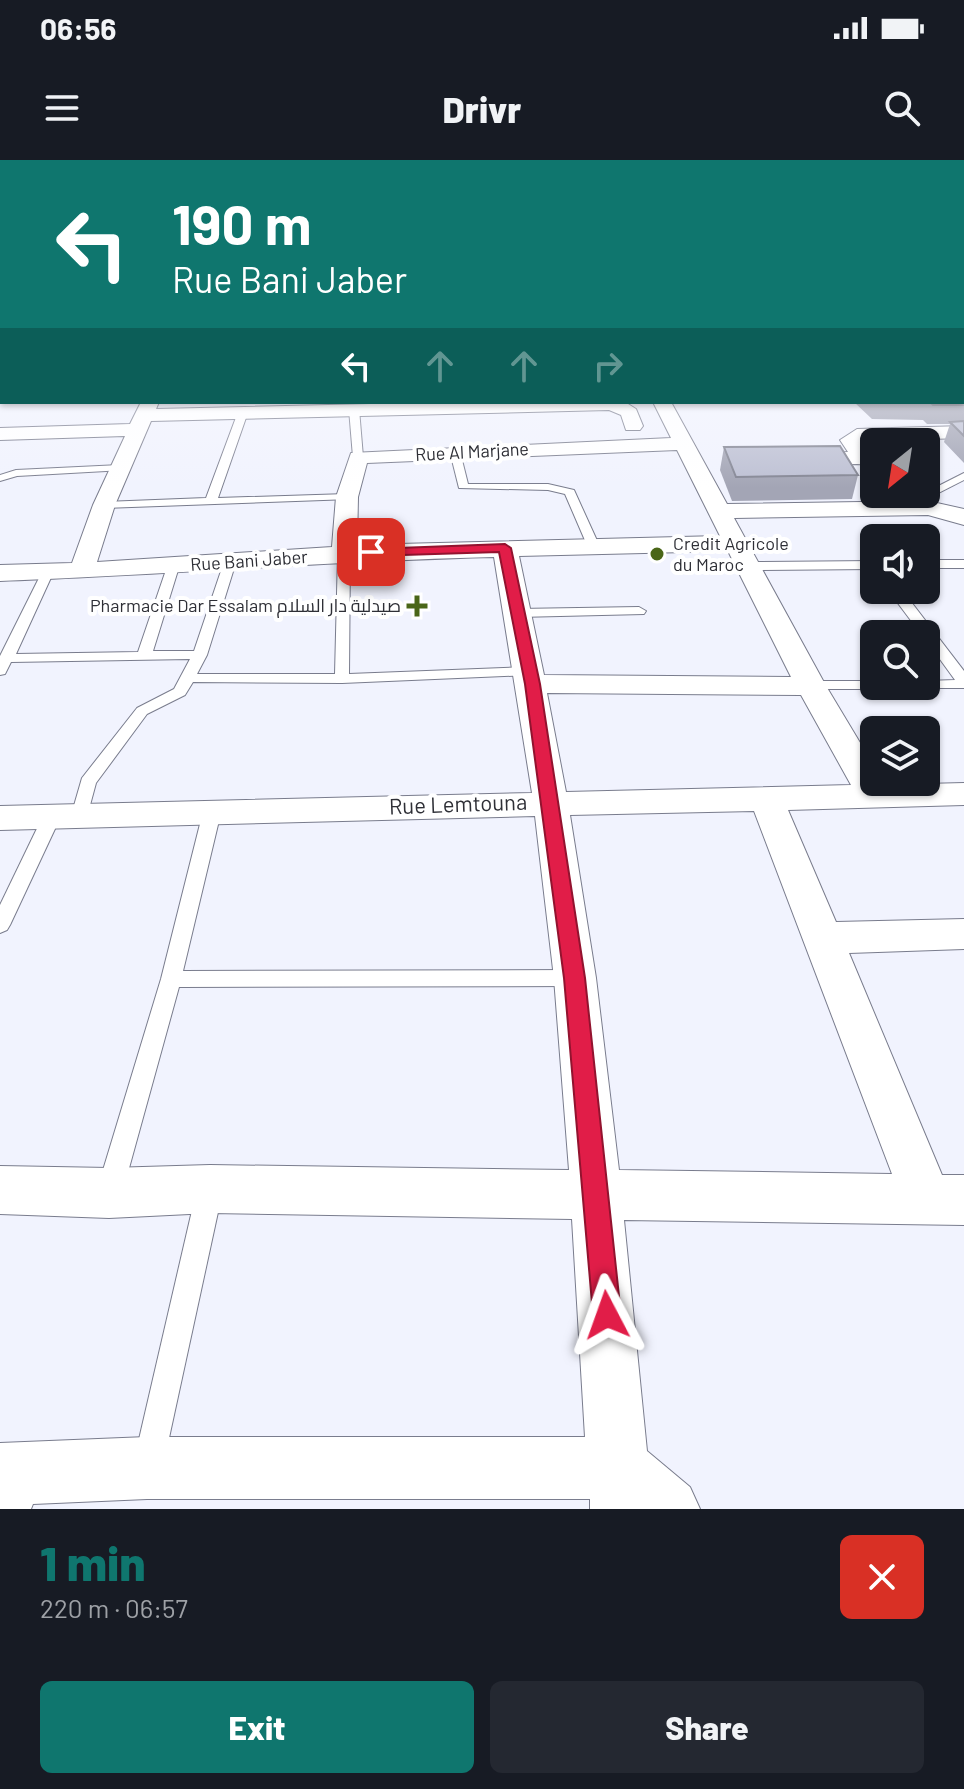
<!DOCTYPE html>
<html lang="en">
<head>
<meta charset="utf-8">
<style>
	body { margin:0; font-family:Barlow,Cairo,sans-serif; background:#242831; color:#f1f3f6; height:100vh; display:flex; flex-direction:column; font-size:30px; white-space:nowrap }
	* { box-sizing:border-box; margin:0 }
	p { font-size:26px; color:#9ea1a6 }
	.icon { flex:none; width:44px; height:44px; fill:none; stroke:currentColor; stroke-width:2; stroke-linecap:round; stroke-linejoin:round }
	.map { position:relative; height:1349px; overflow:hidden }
	.drawer { display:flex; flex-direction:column; background:#171b24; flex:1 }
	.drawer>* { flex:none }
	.hud { position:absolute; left:0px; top:0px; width:964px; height:244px; box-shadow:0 2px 6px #0004; background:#0f766e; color:#fff; overflow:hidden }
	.needle { width:52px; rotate:210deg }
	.tools { position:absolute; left:860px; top:268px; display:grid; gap:16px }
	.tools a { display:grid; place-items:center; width:80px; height:80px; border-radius:12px; background:#171b24; box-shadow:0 2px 6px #0004; font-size:40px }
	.pin { position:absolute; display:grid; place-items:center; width:68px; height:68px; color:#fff; margin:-34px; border-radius:16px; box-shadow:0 4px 12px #0006 }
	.me { position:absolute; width:88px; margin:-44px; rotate:356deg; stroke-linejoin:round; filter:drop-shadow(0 0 6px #0008) }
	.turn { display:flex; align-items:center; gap:28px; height:168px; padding:0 40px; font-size:36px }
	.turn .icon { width:104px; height:104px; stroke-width:2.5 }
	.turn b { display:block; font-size:56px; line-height:68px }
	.lanes { display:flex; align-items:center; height:76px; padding:0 40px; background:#0003; justify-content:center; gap:40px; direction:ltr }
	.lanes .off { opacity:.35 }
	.round { display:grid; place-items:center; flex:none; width:84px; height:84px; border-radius:12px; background:#242831 }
	.overview { display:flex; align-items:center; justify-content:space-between; height:136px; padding:0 40px }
	h1 { font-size:48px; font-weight:800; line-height:60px; color:#0f766e }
	.cta { display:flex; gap:16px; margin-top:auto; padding:16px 40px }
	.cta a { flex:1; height:92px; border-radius:12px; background:#0f766e; color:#fff; font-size:32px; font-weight:800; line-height:92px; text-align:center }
	.cta a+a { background:#242831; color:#f1f3f6 }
	.status { display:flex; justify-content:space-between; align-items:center; height:56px; padding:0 40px; background:#171b24; direction:ltr }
	.status svg { height:22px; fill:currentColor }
	header { display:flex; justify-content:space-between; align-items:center; height:104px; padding:0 40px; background:#171b24; font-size:36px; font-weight:800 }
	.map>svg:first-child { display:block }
</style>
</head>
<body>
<div class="status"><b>06:56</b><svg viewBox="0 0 49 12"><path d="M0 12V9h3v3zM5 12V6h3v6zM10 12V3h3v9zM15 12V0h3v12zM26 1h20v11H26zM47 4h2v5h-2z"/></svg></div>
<header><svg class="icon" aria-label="menu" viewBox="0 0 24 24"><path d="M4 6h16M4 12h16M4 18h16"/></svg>Drivr<svg class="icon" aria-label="search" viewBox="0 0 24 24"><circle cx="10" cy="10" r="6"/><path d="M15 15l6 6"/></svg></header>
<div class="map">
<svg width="964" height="1349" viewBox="0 0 964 1349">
	<rect width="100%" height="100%" fill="#f1f3fe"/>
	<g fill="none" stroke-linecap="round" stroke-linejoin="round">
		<g stroke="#797c8d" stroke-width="2">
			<g id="lane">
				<polygon points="354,246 359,249 363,297 358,300 353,297 349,249"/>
				<polygon points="243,249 248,252 218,338 347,334 351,335 351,339 104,348 98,345 104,342 206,338 238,252"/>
				<polygon points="455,289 460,292 468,324 548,324 574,330 599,385 593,389 587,385 565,334 548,330 459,328 450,292"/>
				<polygon points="120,305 125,308 124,310 17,316 0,321 0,315 16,310"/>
				<polygon points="964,313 964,320 907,349 897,347"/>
				<polygon points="344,389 350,393 349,514 529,507 536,511 529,515 342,523 193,522 185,535 147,554 96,623 86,660 74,660 71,656 82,618 137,548 174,529 190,499 11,502 5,514 0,515 0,496 44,408 54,411 16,494 138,492 167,407 173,403 179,407 153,491 194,491 224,402 230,398 236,402 207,495 197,514 335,514 338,393"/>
				<rect x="926" y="400" width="38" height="8"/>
				<polygon points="874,401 874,409 751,410 745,406 751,402"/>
				<polygon points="888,430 902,430 964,511 964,528 921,528 919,526 926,526 926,521 955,520 926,480 926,474 921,474"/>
				<polygon points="639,447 646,451 644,454 518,457 511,453 518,449"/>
				<polygon points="811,521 874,521 874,526 881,526 874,529 806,529 806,523"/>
				<polygon points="212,646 221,652 183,811 575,810 582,812 585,818 582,824 575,826 179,827 123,1030 119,1039 110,1042 101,1039 97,1030 161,819 203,652"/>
				<polygon points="52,650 61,656 10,765 7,770 0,773 0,745 43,656"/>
				<polygon points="210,1017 219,1020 223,1029 164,1301 160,1312 149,1316 138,1312 134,1301 197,1029 201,1020"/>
			</g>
		</g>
		<g stroke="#797c8d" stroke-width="2">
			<g id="street">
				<rect x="0" y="152" width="2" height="10"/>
				<path d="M141 242H159L156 249 455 242H625L636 249 643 266 640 270H626L621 255 609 250 151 261 115 345 97 402 332 387 336 337 351 293 671 278 653 242H671L727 344 928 341 964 349V365L928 355 734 358 826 526 874 606V622L885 625 964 623V645L788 650 836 762 964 759V789L849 793 942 1015H964V1065L624 1060 647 1291 690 1327 700 1349H590V1339H147L33 1344 31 1349H0V1283L147 1277H585L572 1059 210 1053 109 1058 0 1054V1006L109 1008 210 1005 569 1010 554 818 535 656 0 670V646L532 633 494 397C329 401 165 415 0 421V405L72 403 93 345 125 276 0 280V268L130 264ZM677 290 720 376 357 385 358 337 367 303ZM728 391 791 517 544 515 519 396ZM547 533 801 535 851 625 566 632ZM754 651 892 1014 619 1010 596 818 570 655Z"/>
				<polygon points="964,266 964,278 862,281 874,299 872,305 857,304 799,305 789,299 799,293 848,292 840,280 857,269"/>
			</g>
		</g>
		<g stroke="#797c8d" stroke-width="2">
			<rect id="secondary" x="0" y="206" width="2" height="12"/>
		</g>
		<use href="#lane" fill="#fff" fill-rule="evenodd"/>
		<use href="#street" fill="#fff" fill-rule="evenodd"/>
		<use href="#secondary" fill="#fff" fill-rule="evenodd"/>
	</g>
	<g fill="#a3a5b5">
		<polygon points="964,139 964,303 944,282 950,264 927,264 923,260 872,259 854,242 962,242"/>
		<polygon points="724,287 858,315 852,339 732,341 720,310"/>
	</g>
	<g fill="#bdc0d3" stroke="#848694" stroke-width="2">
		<polygon points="962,140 964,140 964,245 933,245 930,242 962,242 962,196 963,196 962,195"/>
		<polygon points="964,261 964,276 950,262"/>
		<polygon points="840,286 858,315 736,317 724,287"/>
	</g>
	<linearGradient id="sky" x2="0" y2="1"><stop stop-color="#8aaee0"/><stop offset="0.42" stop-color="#f9faff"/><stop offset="1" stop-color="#f9faff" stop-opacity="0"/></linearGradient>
	<rect width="964" height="328" fill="url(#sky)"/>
	<polygon fill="#e11d48" stroke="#92132f" stroke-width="2" points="505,384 511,388 540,524 585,818 621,1155 617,1165 607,1169 597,1165 593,1155 564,818 525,524 499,392 371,396 365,392 371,389"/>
	<g fill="#4a6618" stroke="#fff" stroke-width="3">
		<circle cx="657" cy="394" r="8"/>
		<path d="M413 434h8v8h8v8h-8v8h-8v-8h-8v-8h8z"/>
	</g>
	<g text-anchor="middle" stroke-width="8" stroke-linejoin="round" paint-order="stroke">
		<g font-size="18" fill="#2e2f36" stroke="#fff">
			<text transform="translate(472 292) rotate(-3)" y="6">Rue Al Marjane</text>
			<text transform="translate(249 401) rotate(-4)" y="6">Rue Bani Jaber</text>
		</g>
		<g font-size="18" fill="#2e2f36" stroke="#fff" text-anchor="start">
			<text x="673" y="390">Credit Agricole<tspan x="673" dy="21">du Maroc</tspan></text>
			<text x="401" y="452" text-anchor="end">Pharmacie Dar Essalam صيدلية دار السلام</text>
		</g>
		<g font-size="22" fill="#2e2f36" stroke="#fff">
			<text transform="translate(458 644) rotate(-2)" y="8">Rue Lemtouna</text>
		</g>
	</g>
</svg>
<div class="tools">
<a><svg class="needle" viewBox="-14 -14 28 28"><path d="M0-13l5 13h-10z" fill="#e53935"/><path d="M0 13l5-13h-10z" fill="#9ea1a6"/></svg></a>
<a><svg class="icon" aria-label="sound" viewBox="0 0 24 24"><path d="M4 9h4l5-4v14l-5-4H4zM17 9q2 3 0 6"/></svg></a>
<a><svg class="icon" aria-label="search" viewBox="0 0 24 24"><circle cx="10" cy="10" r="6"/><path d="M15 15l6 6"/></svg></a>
<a><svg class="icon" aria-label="layers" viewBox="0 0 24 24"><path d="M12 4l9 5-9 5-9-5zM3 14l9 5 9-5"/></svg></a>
</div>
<div class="pin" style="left:371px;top:392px;background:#d93025"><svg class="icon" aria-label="arrive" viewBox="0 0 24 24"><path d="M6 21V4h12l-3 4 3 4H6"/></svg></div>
<svg class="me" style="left:607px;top:1155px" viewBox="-20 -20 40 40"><path d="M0-17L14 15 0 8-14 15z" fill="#e11d48" stroke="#fff" stroke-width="4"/></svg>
<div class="hud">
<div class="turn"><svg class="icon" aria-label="left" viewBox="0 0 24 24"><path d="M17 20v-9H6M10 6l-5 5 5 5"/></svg><div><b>190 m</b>Rue Bani Jaber</div></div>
<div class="lanes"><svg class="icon" aria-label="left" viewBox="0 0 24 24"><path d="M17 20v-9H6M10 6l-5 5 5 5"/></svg><svg class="icon off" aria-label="ahead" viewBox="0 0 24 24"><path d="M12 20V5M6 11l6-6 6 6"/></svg><svg class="icon off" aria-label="ahead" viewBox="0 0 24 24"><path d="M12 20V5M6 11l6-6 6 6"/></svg><svg class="icon off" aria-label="right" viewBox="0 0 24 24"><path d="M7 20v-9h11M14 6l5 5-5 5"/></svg></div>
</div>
</div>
<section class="drawer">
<div class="overview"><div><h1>1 min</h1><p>220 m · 06:57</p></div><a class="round" style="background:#d93025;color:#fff"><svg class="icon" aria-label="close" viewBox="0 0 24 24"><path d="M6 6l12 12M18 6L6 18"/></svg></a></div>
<div class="cta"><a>Exit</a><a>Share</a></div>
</section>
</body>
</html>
